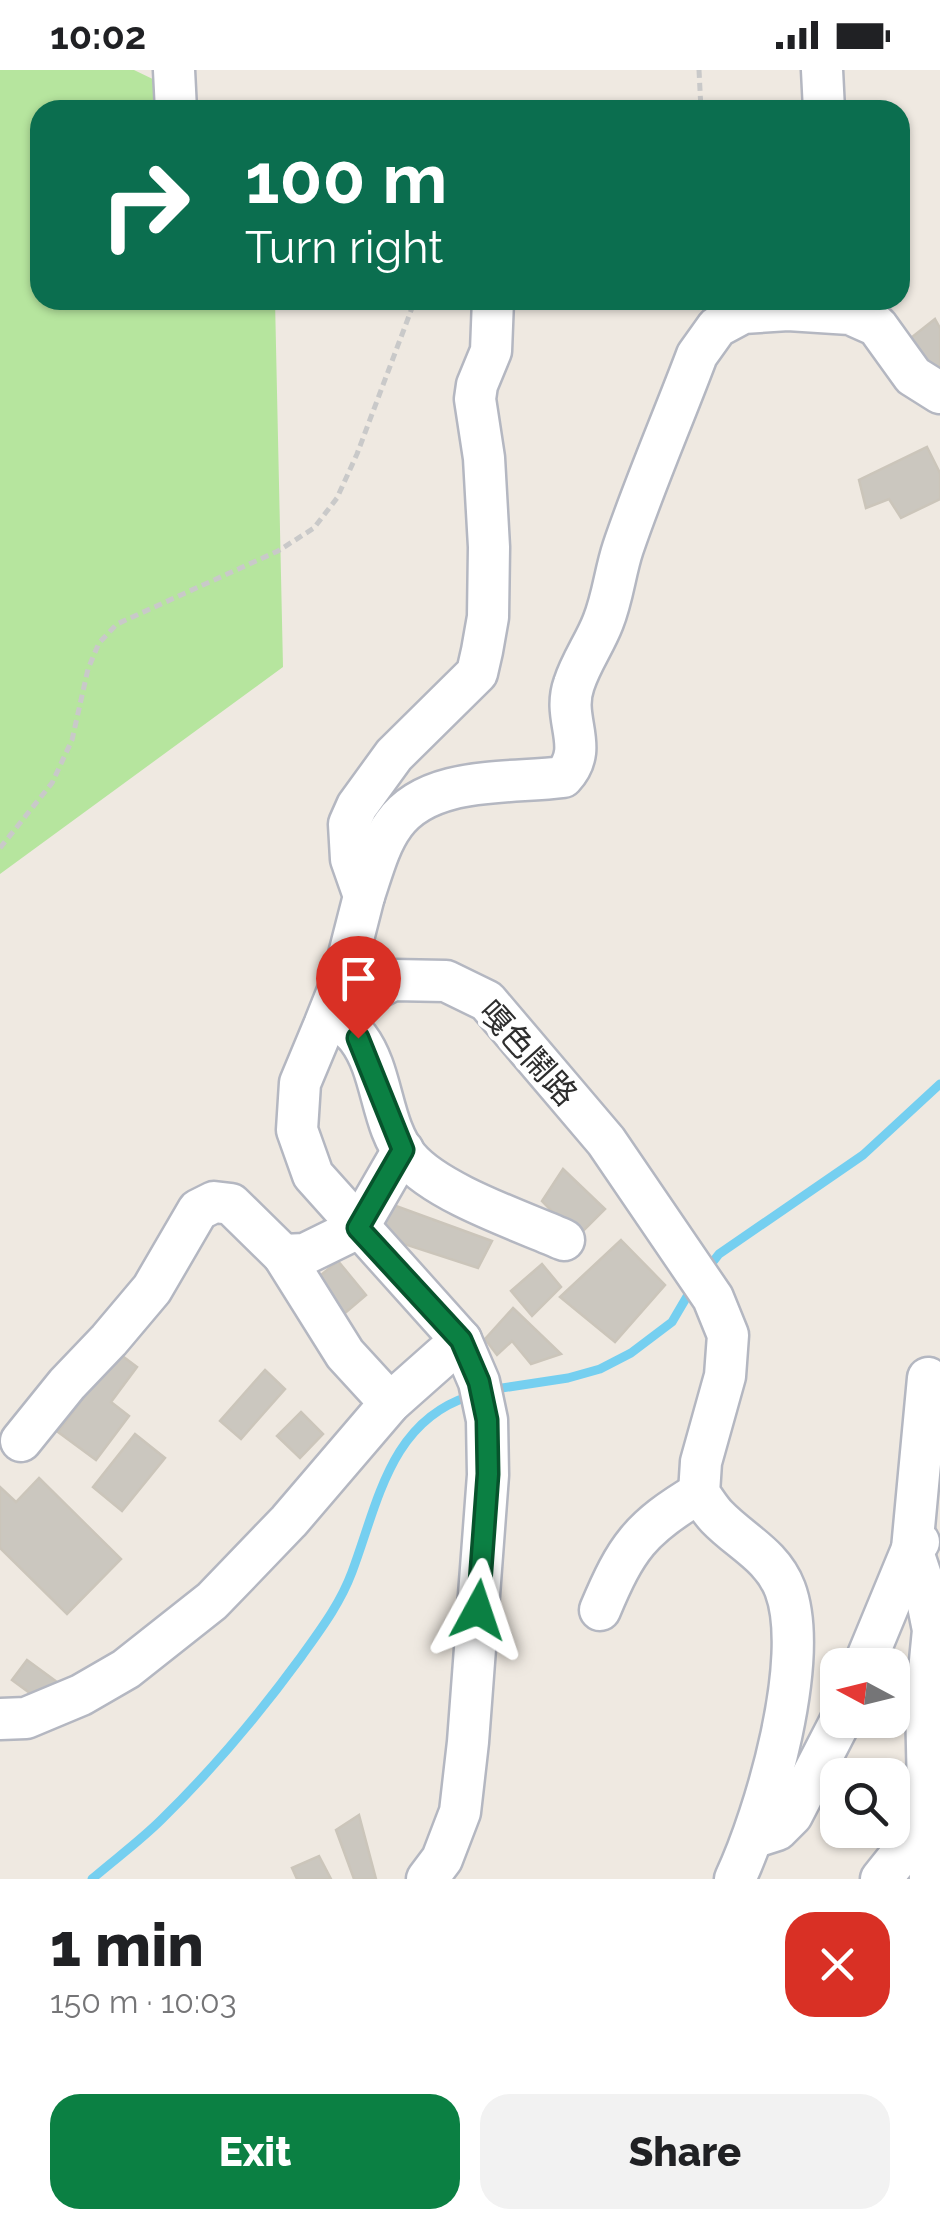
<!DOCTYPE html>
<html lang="en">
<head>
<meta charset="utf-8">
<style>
	body { margin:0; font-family:Raleway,"Noto Sans TC",sans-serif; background:#f2f2f2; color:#202124; height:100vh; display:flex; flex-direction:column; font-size:38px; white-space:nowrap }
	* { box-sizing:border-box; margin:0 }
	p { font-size:32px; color:#757577 }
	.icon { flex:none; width:55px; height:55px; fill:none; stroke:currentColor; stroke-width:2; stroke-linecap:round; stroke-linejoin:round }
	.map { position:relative; height:1809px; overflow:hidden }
	.drawer { display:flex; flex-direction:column; background:#fff; flex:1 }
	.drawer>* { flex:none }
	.hud { position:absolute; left:30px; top:30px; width:880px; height:210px; border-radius:30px; box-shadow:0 2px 8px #0004; background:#0b6e4f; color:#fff; overflow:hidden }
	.needle { width:65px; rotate:277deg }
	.buttons { position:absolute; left:820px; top:1578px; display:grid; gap:20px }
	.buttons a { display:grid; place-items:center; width:90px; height:90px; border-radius:20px; background:#fff; box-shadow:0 2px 8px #0004; font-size:50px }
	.pin { position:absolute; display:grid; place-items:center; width:85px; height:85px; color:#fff; margin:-102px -42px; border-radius:50% 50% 50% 0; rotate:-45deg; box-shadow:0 0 10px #0007 }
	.pin .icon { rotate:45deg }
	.me { position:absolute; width:110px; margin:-55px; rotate:5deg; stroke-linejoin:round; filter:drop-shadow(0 0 8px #0008) }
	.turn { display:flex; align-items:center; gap:35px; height:210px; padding:0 50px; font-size:45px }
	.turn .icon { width:130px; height:130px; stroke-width:2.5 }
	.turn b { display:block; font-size:70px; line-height:85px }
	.round { display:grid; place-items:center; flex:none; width:105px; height:105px; border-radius:30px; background:#f2f2f2 }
	.head { display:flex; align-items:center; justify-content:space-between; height:170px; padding:0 50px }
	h1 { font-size:60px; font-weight:800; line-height:75px }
	.button { display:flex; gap:20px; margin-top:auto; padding:20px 50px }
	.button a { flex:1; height:115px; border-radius:30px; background:#0b8043; color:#fff; font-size:40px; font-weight:800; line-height:115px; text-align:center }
	.button a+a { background:#f2f2f2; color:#202124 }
	.status { display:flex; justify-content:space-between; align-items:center; height:70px; padding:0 50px; background:#fff; direction:ltr }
	.status svg { height:28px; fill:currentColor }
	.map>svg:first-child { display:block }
</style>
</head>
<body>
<div class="status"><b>10:02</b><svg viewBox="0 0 49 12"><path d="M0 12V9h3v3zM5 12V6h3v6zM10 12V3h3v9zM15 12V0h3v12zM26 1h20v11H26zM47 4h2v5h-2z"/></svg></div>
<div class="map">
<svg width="940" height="1809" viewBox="0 0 940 1809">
	<rect width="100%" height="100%" fill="#efe9e1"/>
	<polygon fill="#b6e59e" points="0,0 134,0 217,40 40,40 40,230 275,230 283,597 0,804"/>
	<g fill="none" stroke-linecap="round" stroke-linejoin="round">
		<g stroke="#75cff0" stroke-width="9">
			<polyline points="708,1198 719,1184 863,1085 940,1014"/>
			<polyline points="489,1320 568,1308 600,1299 631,1283 672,1252 692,1218"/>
			<path d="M92 1809C115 1789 140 1771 162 1749 212 1700 260 1643 301 1587 321 1559 340 1534 352 1502 378 1433 390 1351 470 1326"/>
		</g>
	</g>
	<g fill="#cbc7bf" stroke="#cbc5ba" stroke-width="2.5">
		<polygon points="935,249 940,258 940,296 922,307 902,275"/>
		<polygon points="927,377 940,403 940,429 901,448 889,429 866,438 859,410"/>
		<polygon points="563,1099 605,1139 577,1167 542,1131"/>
		<polygon points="385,1132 492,1171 478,1198 404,1174 377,1148"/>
		<polygon points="621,1170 665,1215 615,1272 560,1227"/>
		<polygon points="338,1191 366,1225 338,1249 309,1215"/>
		<polygon points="542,1194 561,1217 532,1246 511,1221"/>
		<polygon points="513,1238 561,1284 531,1294 512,1271 497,1285 485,1269"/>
		<polygon points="117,1282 137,1297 111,1332 129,1346 96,1390 58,1362"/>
		<polygon points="265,1300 285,1319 241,1369 220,1351"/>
		<polygon points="301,1342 323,1364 300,1388 277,1366"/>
		<polygon points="135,1364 165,1388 122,1441 93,1417"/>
		<polygon points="39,1408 121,1489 67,1544 0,1478 0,1417 16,1432"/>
		<polygon points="27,1590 57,1612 42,1632 12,1610"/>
		<polygon points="359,1745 376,1809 354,1809 336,1760"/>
		<polygon points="319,1786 331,1809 297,1809 292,1798"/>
	</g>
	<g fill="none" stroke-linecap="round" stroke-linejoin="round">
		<g stroke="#b4b7c1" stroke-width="45">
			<g id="minor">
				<polyline points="174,0 176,40"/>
				<polyline points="822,0 824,40"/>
				<path d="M364 826C372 803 379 774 394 754 429 705 510 714 563 707 591 677 561 650 574 614 581 592 595 573 603 552 613 527 615 502 623 478 645 413 673 349 697 285L717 257 743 243 788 240 850 244 877 256 913 306 940 323"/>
				<path d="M335 947C342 953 352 960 358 968 384 1002 380 1055 408 1088 437 1123 521 1151 564 1170"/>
				<polyline points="325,953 343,908 364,826 351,789 349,754 357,736 394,685 477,603 482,581 488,547 489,477 484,388 475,329 477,315 491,281 493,230"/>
				<polyline points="283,1185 345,1284 390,1333"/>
				<polyline points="928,1308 912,1479 924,1515 933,1560 926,1632 930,1809"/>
				<polyline points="21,1371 67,1314 109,1270 152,1219 198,1140 214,1132 231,1134 283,1185 305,1184 358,1158 403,1080"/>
				<path d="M600 1540C626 1478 640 1458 699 1423"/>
				<polyline points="864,1595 912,1479 919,1472"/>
				<polyline points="0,1649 26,1648 81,1625 126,1599 212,1531 289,1451 390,1333 461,1270"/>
				<polyline points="755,1767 777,1760 792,1745 841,1650"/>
				<path d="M427 1809 442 1789 460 1742 468 1672 488 1405 487 1350 479 1312 461 1270 313 1105 297 1060 300 1013 323 958 355 929 393 910 446 911 487 931 606 1071 713 1228 728 1265 725 1306 701 1392 699 1423C705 1431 710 1440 717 1447 741 1472 772 1485 785 1519 811 1588 766 1743 735 1809"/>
				<polyline points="881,1809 913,1769 927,1739"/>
			</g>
		</g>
		<g stroke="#c9c9c9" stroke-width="5" stroke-dasharray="8 5" stroke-linecap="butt">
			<polyline points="699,0 701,40"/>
			<polyline points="0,778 52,713 72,670 88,599 99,573 117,554 278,481 314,458 337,428 357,384 415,230"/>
		</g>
		<use href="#minor" stroke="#fff" stroke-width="40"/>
	</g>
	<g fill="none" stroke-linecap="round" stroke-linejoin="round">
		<g stroke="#07532c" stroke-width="25">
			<polyline id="route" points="358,968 403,1080 358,1158 461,1270 479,1312 487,1350 488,1404 478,1540"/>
		</g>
		<use href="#route" stroke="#0b8043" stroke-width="18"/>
	</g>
	<g text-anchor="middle" stroke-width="9" stroke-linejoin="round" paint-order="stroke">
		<g font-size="32" fill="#2e2e2e" stroke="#fff">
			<text transform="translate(528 983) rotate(48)" y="11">嘎色鬧路</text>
		</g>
	</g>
</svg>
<div class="buttons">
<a><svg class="needle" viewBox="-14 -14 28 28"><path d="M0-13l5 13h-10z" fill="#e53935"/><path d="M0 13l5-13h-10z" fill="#757577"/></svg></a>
<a><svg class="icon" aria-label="search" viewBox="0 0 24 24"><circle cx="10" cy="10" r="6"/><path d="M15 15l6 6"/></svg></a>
</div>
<div class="pin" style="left:358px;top:968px;background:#d93025"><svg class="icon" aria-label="arrive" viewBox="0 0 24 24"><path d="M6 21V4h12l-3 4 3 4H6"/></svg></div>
<svg class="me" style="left:478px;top:1540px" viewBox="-20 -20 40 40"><path d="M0-17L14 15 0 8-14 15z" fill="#0b8043" stroke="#fff" stroke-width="4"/></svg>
<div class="hud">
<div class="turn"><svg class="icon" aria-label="right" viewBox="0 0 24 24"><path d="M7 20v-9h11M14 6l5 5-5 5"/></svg><div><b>100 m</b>Turn right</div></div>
</div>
</div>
<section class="drawer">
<div class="head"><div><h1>1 min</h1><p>150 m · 10:03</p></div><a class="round" style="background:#d93025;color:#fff"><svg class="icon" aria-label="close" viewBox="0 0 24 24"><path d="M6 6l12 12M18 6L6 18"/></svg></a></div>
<div class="button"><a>Exit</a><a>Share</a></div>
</section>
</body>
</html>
